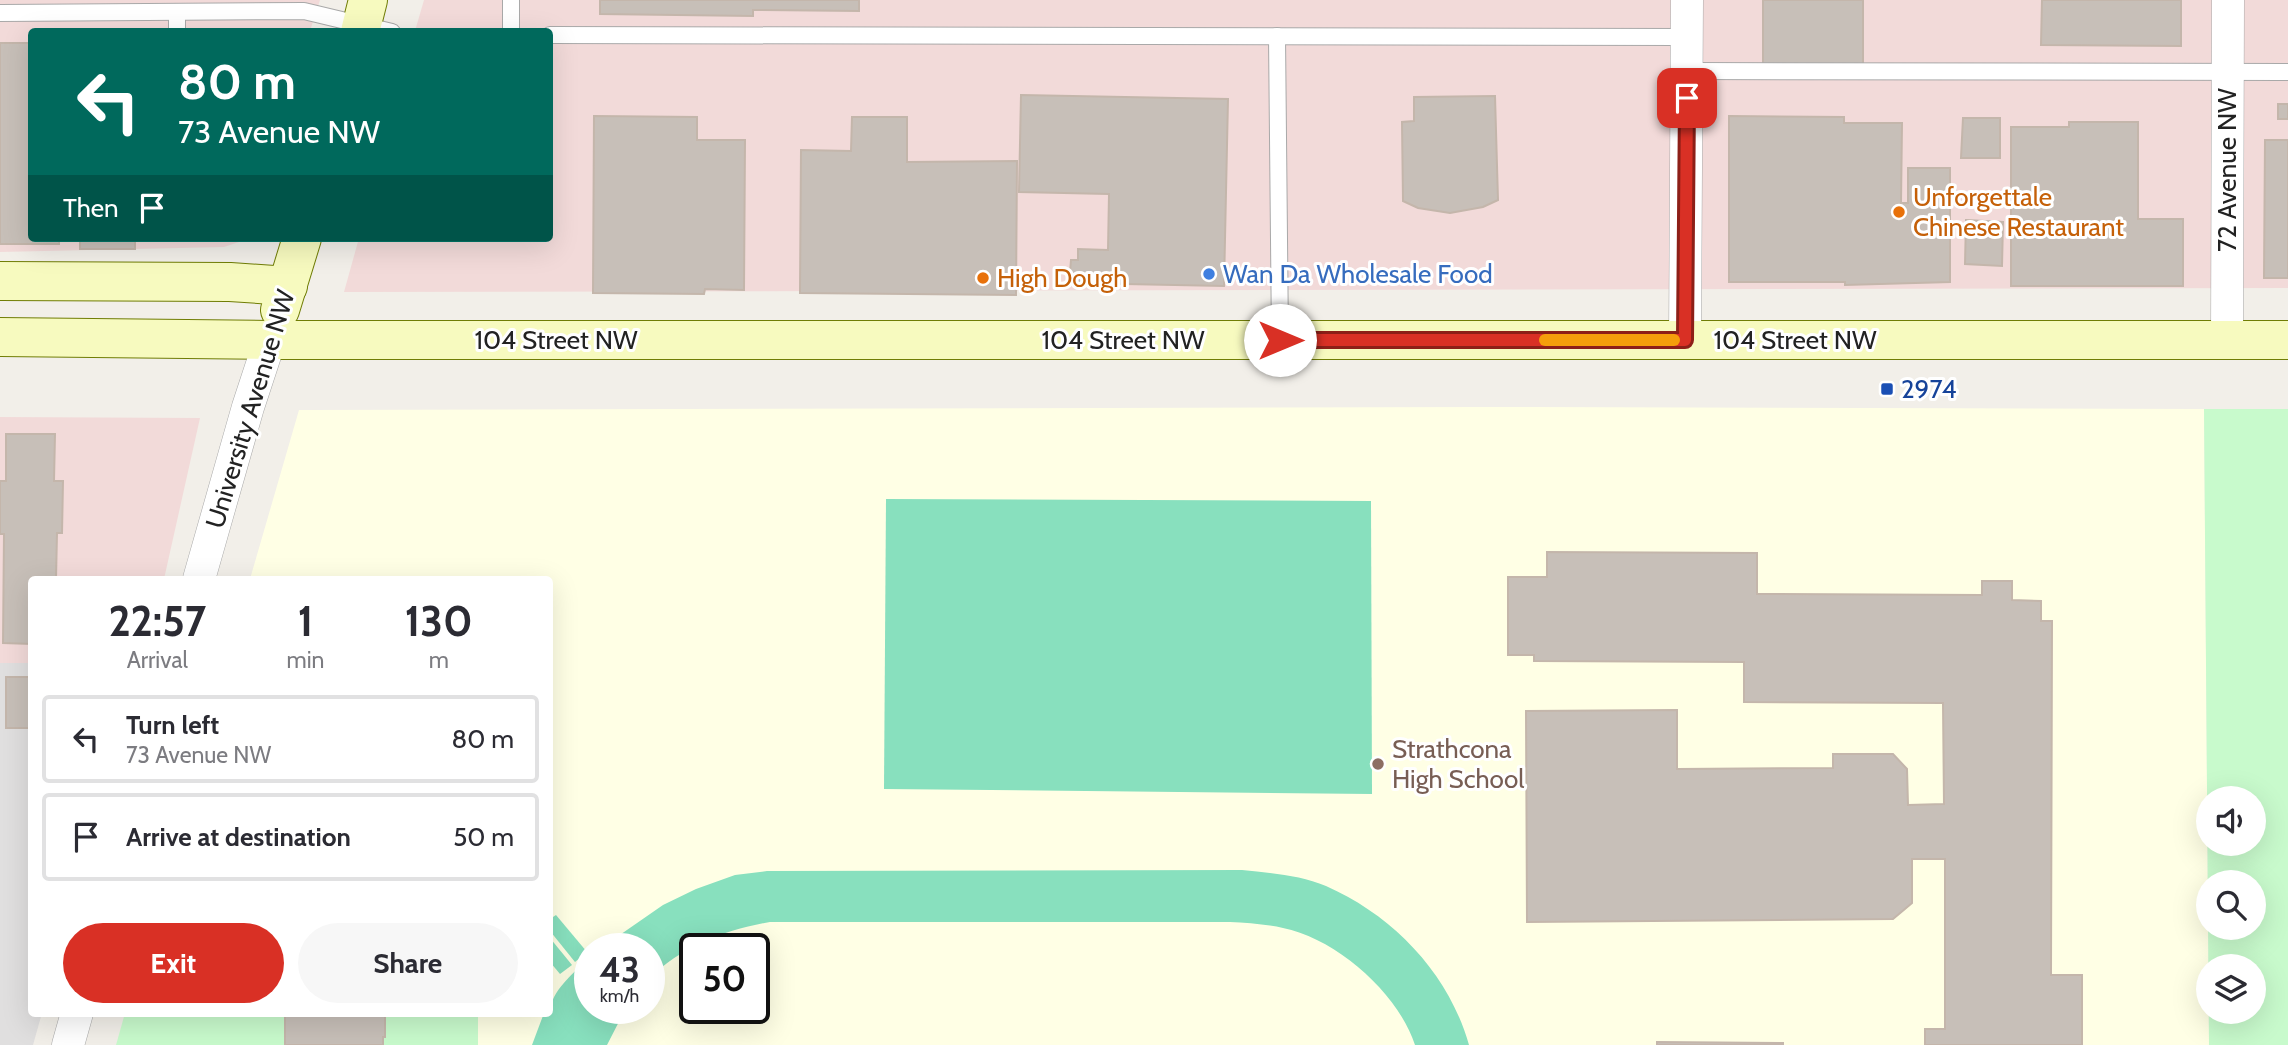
<!DOCTYPE html>
<html lang="en">
<head>
<meta charset="utf-8">
<style>
	body { margin:0; font-family:Cabin,sans-serif; background:#f7f7f7; color:#2b2b33; height:100vh; display:flex; flex-direction:column; font-size:26px; white-space:nowrap }
	* { box-sizing:border-box; margin:0 }
	p { font-size:23px; color:#7c7c81 }
	.icon { flex:none; width:38px; height:38px; fill:none; stroke:currentColor; stroke-width:2; stroke-linecap:round; stroke-linejoin:round }
	.map { position:relative; flex:1; overflow:hidden }
	.details { position:absolute; left:28px; top:576px; width:525px; height:441px; display:flex; flex-direction:column; background:#fff; border-radius:7px; box-shadow:0 7px 28px #0002 }
	.details>* { flex:none }
	.hud { position:absolute; left:28px; top:28px; width:525px; height:214px; border-radius:7px; box-shadow:0 7px 28px #0002; background:#00695c; color:#fff; overflow:hidden }
	.buttons { position:absolute; left:2196px; top:786px; display:grid; gap:14px }
	.buttons a { display:grid; place-items:center; width:70px; height:70px; border-radius:50%; background:#fff; box-shadow:0 7px 28px #0002; font-size:35px }
	.speed { position:absolute; left:574px; top:933px; display:flex; gap:14px; font-size:35px; font-weight:700; text-align:center }
	.speed>* { display:grid; place-content:center; width:91px; height:91px; border-radius:50%; background:#fff; box-shadow:0 7px 28px #0002; line-height:1 }
	.speed small { font-size:18px; font-weight:400 }
	.speed .limit { border:4px solid #111; border-radius:10px; background:#fff; color:#111 }
	.pin { position:absolute; display:grid; place-items:center; width:60px; height:60px; color:#fff; margin:-30px; border-radius:14px; box-shadow:0 4px 10px #0006 }
	.me { position:absolute; width:77px; margin:-38px; rotate:90deg; stroke-linejoin:round; filter:drop-shadow(0 0 5px #0008) }
	.turn { display:flex; align-items:center; gap:24px; height:147px; padding:0 35px; font-size:32px }
	.turn .icon { width:91px; height:91px; stroke-width:2.5 }
	.turn b { display:block; font-size:49px; line-height:60px }
	.then { display:flex; align-items:center; height:66px; padding:0 35px; background:#0003; gap:14px; font-size:26px }
	.eta { display:flex; justify-content:space-evenly; align-items:center; height:119px; text-align:center }
	.eta b { font-size:42px; font-weight:700; line-height:49px }
	.primary-button { display:flex; gap:14px; margin-top:auto; padding:14px 35px }
	.primary-button a { flex:1; height:80px; border-radius:42px; background:#d93025; color:#fff; font-size:28px; font-weight:700; line-height:80px; text-align:center }
	.primary-button a+a { background:#f7f7f7; color:#2b2b33 }
	ul { padding:0; list-style:none }
	li { display:flex; align-items:center; gap:21px; height:88px; margin:0 14px 10px; padding:0 21px; border:4px solid #e1e1e2; border-radius:7px }
	li div { flex:1 }
	li b { display:block; font-size:26px }
	li em { font-style:normal }
	.map>svg:first-child { display:block }
</style>
</head>
<body>
<div class="map">
<svg width="2288" height="1045" viewBox="0 0 2288 1045">
	<rect width="100%" height="100%" fill="#f2efe9"/>
	<polygon fill="#e0dfdf" points="0,663 31,663 32,1013 42,1013 33,1045 0,1045"/>
	<g fill="#f2dad9">
		<polygon points="0,0 320,0 310,31 32,32 32,238 248,239 224,247 0,252"/>
		<polygon points="424,0 2288,0 2288,288 344,292 359,238 550,238 550,32 415,31"/>
		<polygon points="0,417 200,418 164,579 32,579 31,663 0,663"/>
	</g>
	<path fill="#ffffe5" fill-rule="evenodd" d="M1489 407 2204 409 2209 1045H478V1013H550V579H250L299 410ZM590 948H649V1008H590ZM695 948H754V1008H695Z"/>
	<g fill="#c8facc" fill-rule="evenodd">
		<path d="M2204 409H2288V1045H2209ZM2208 798H2254V844H2208ZM2208 882H2254V928H2208ZM2208 966H2254V1012H2208Z"/>
		<polygon points="125,1013 478,1013 478,1045 116,1045"/>
	</g>
	<g fill="#88e0be">
		<polygon points="886,499 1371,501 1372,794 884,789"/>
		<path d="M1242 870C1270 873 1300 875 1326 886 1394 916 1449 974 1469 1045H1415C1398 993 1337 939 1283 928 1266 924 1247 923 1230 922H770C725 930 682 946 649 979V948H601L663 905 696 889 735 875 767 871Z"/>
		<polygon points="556,915 587,952 575,962 550,931 550,919"/>
		<polygon points="550,938 572,965 560,974 550,962"/>
		<path d="M590 957V1008H626L607 1045H532L544 1013H550C550 991 575 972 590 957Z"/>
	</g>
	<g fill="#c7bfb8" stroke="#c4b6ab" stroke-width="2">
		<polygon points="600,0 859,0 859,11 753,10 753,16 600,14"/>
		<rect x="1763" y="0" width="100" height="65"/>
		<polygon points="2042,0 2181,0 2181,46 2041,45"/>
		<polygon points="0,43 32,43 32,238 59,238 59,244 0,244"/>
		<polygon points="1021,95 1228,99 1224,286 1075,283 1075,273 1070,273 1071,260 1078,260 1078,249 1108,250 1109,194 1019,192"/>
		<polygon points="1495,96 1498,200 1483,207 1450,213 1418,208 1403,201 1402,122 1414,121 1414,97"/>
		<rect x="2278" y="104" width="10" height="15"/>
		<polygon points="594,116 697,117 697,140 745,140 744,290 705,289 704,294 593,293"/>
		<polygon points="1729,116 1844,117 1844,123 1902,123 1901,203 1908,203 1908,168 1950,168 1950,282 1845,285 1845,282 1729,282"/>
		<polygon points="852,117 907,117 907,162 1017,161 1016,295 800,293 801,150 851,151"/>
		<polygon points="1963,118 2000,118 2000,158 1961,158"/>
		<polygon points="2069,122 2138,122 2138,219 2183,219 2183,286 2011,286 2011,127 2069,127"/>
		<polygon points="2265,140 2288,140 2288,278 2264,278"/>
		<polygon points="1966,220 2003,222 2002,266 1965,264"/>
		<rect x="80" y="238" width="55" height="11"/>
		<polygon points="6,434 55,434 54,481 63,481 62,533 57,533 56,579 32,579 32,644 3,643 4,534 0,534 0,481 6,481"/>
		<polygon points="1547,552 1757,553 1757,594 1982,595 1982,581 2012,581 2012,600 2041,601 2041,621 2052,621 2051,975 2082,975 2082,1045 1925,1045 1925,1029 1945,1029 1945,859 1912,859 1912,903 1893,919 1527,922 1526,711 1677,710 1677,769 1833,768 1833,754 1893,754 1907,769 1908,805 1944,804 1943,703 1744,702 1744,662 1534,661 1534,655 1508,655 1508,577 1547,577"/>
		<rect x="6" y="677" width="26" height="51"/>
		<polygon points="285,1013 385,1013 385,1037 383,1037 383,1045 285,1045"/>
		<polygon points="426,1013 479,1013 479,1016 426,1015"/>
		<polygon points="1657,1042 1783,1043 1783,1045 1657,1045"/>
	</g>
	<g fill="none" stroke-linecap="round" stroke-linejoin="round">
		<g stroke="#a9a9a9" stroke-width="18">
			<g id="lane">
				<polyline points="177,12 177,32"/>
				<polyline points="0,13 304,11 392,32"/>
				<polyline points="511,32 511,0"/>
				<polyline points="550,35 1687,37"/>
				<polyline points="1277,36 1280,340"/>
				<polyline points="1687,71 2288,72"/>
			</g>
		</g>
		<g stroke="#a9a9a9" stroke-width="33">
			<g id="street">
				<polyline points="1685,340 1687,0"/>
				<polyline points="2227,340 2228,0"/>
				<polyline points="199,579 248,407 270,340"/>
				<polyline points="68,1045 77,1013"/>
			</g>
		</g>
		<g stroke="#707d05" stroke-width="40">
			<g id="secondary">
				<polyline points="360,32 368,0"/>
				<polyline points="0,281 230,282 288,286"/>
				<polyline points="280,310 302,238"/>
				<polyline points="0,337 270,340 2288,340"/>
			</g>
		</g>
		<use href="#lane" stroke="#fff" stroke-width="16"/>
		<use href="#street" stroke="#fff" stroke-width="32"/>
		<use href="#secondary" stroke="#f7fabf" stroke-width="38"/>
	</g>
	<g fill="none" stroke-linecap="round" stroke-linejoin="round">
		<g stroke="#8d1f18" stroke-width="18">
			<polyline id="route" points="1280,340 1685,340 1687,98"/>
		</g>
		<use href="#route" stroke="#d93025" stroke-width="12"/>
		<polyline stroke="#f59e0b" stroke-width="12" points="1545,340 1674,340"/>
	</g>
	<g fill="#e8710a" stroke="#fff" stroke-width="2.5">
		<circle cx="1899" cy="212" r="7"/>
		<circle cx="983" cy="278" r="7"/>
	</g>
	<circle fill="#3f7fe0" stroke="#fff" stroke-width="2.5" cx="1209" cy="274" r="7"/>
	<rect fill="#1a4fb4" stroke="#fff" stroke-width="2.5" x="1880" y="382" width="14" height="14" rx="3.5"/>
	<circle fill="#8d6e63" stroke="#fff" stroke-width="2.5" cx="1378" cy="764" r="7"/>
	<g text-anchor="middle" stroke-width="6" stroke-linejoin="round" paint-order="stroke">
		<g font-size="26" fill="#222" stroke="#fff">
			<text transform="translate(2227 170) rotate(-90)" y="9">72 Avenue NW</text>
			<text x="556" y="349">104 Street NW</text>
			<text x="1123" y="349">104 Street NW</text>
			<text x="1795" y="349">104 Street NW</text>
			<text transform="translate(250 409) rotate(-73)" y="9">University Avenue NW</text>
		</g>
		<g font-size="26" fill="#c56008" stroke="#fff" text-anchor="start">
			<text x="1913" y="206">Unforgettale<tspan x="1913" dy="30">Chinese Restaurant</tspan></text>
			<text x="997" y="287">High Dough</text>
		</g>
		<g font-size="26" fill="#366cbe" stroke="#fff" text-anchor="start">
			<text x="1223" y="283">Wan Da Wholesale Food</text>
		</g>
		<g font-size="26" fill="#164399" stroke="#fff" text-anchor="start">
			<text x="1901" y="398">2974</text>
		</g>
		<g font-size="26" fill="#785e54" stroke="#fff" text-anchor="start">
			<text x="1392" y="758">Strathcona<tspan x="1392" dy="30">High School</tspan></text>
		</g>
	</g>
</svg>
<div class="buttons">
<a><svg class="icon" aria-label="sound" viewBox="0 0 24 24"><path d="M4 9h4l5-4v14l-5-4H4zM17 9q2 3 0 6"/></svg></a>
<a><svg class="icon" aria-label="search" viewBox="0 0 24 24"><circle cx="10" cy="10" r="6"/><path d="M15 15l6 6"/></svg></a>
<a><svg class="icon" aria-label="layers" viewBox="0 0 24 24"><path d="M12 4l9 5-9 5-9-5zM3 14l9 5 9-5"/></svg></a>
</div>
<div class="speed"><div>43<small>km/h</small></div><div class="limit">50</div></div>
<div class="pin" style="left:1687px;top:98px;background:#d93025"><svg class="icon" aria-label="arrive" viewBox="0 0 24 24"><path d="M6 21V4h12l-3 4 3 4H6"/></svg></div>
<svg class="me" style="left:1280px;top:340px" viewBox="-20 -20 40 40"><circle r="19" fill="#fff"/><path d="M0-13L10 11 0 6-10 11z" fill="#d93025"/></svg>
<div class="hud">
<div class="turn"><svg class="icon" aria-label="left" viewBox="0 0 24 24"><path d="M17 20v-9H6M10 6l-5 5 5 5"/></svg><div><b>80 m</b>73 Avenue NW</div></div>
<div class="then">Then<svg class="icon" aria-label="arrive" viewBox="0 0 24 24"><path d="M6 21V4h12l-3 4 3 4H6"/></svg></div>
</div>
<section class="details">
<div class="eta">
<div><b>22:57</b><p>Arrival</p></div>
<div><b>1</b><p>min</p></div>
<div><b>130</b><p>m</p></div>
</div>
<ul>
<li><svg class="icon" aria-label="left" viewBox="0 0 24 24"><path d="M17 20v-9H6M10 6l-5 5 5 5"/></svg><div><b>Turn left</b><p>73 Avenue NW</p></div><em>80 m</em></li>
<li><svg class="icon" aria-label="arrive" viewBox="0 0 24 24"><path d="M6 21V4h12l-3 4 3 4H6"/></svg><div><b>Arrive at destination</b></div><em>50 m</em></li>
</ul>
<div class="primary-button"><a>Exit</a><a>Share</a></div>
</section>
</div>
</body>
</html>
